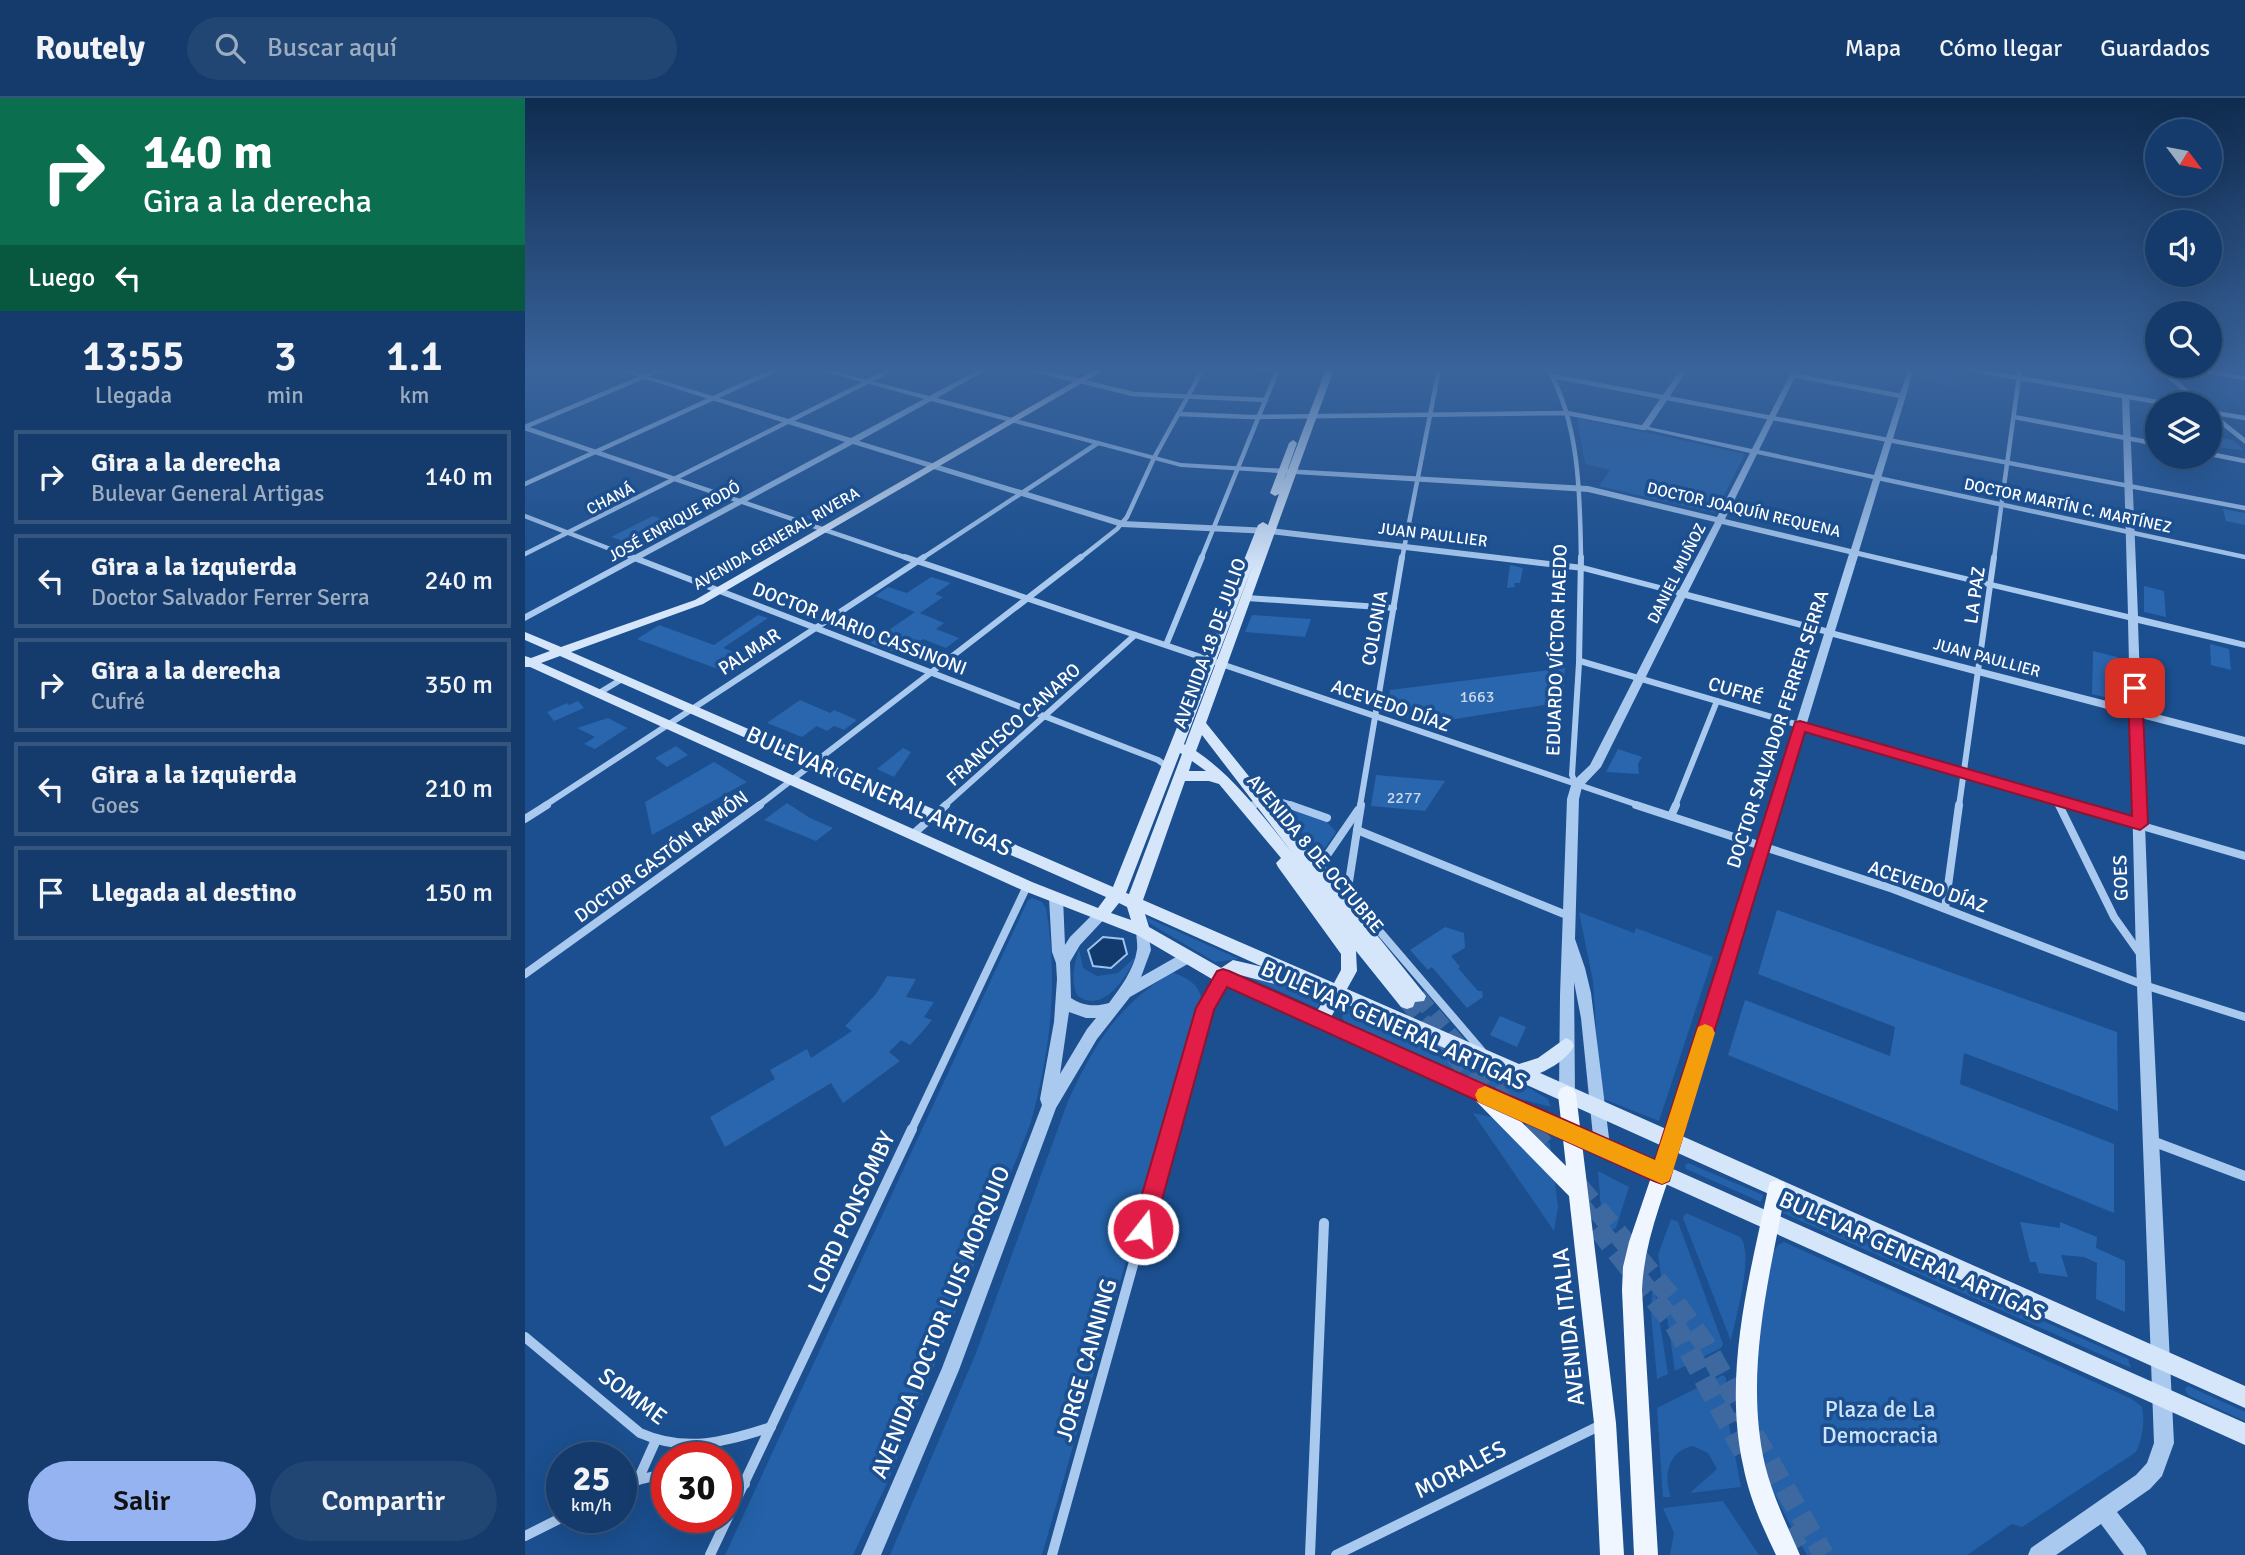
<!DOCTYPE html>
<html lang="es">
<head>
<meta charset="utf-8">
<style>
	body { margin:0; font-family:Signika,sans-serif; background:#214673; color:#f1f3f6; height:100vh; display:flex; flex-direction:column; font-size:26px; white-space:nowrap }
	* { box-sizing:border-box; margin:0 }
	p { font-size:23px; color:#9dadc1 }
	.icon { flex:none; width:38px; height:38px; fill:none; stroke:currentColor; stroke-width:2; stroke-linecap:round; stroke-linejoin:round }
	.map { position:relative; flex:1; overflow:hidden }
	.panel { display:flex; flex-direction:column; background:#143b6b; width:525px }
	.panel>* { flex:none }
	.banner { background:#0b6e4f; color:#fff; overflow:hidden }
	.needle { width:46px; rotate:122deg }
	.controls { position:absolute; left:1620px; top:21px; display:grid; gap:14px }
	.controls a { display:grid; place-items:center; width:77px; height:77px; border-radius:50%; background:#143b6b; box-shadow:0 7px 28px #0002,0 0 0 2px #33557e; font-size:35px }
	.speed { position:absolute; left:21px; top:1344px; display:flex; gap:14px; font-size:35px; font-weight:700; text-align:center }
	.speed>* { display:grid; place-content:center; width:91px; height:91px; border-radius:50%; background:#143b6b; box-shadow:0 7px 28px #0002,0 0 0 2px #33557e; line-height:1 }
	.speed small { font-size:18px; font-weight:400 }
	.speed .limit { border:10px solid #d22; background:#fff; color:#111 }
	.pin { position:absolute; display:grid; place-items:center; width:60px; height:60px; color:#fff; margin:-30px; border-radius:14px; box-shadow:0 4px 10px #0006 }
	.me { position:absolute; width:77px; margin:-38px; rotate:16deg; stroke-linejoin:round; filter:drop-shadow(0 0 5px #0008) }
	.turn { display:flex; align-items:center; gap:24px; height:147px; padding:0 28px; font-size:32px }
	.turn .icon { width:91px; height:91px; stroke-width:2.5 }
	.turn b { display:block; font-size:49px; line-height:60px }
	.then { display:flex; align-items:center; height:66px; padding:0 28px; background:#0003; gap:14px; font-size:26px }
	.eta { display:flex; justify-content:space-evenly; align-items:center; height:119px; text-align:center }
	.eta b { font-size:42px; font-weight:600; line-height:49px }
	.primary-button { display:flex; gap:14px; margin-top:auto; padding:14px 28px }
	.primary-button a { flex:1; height:80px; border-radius:42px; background:#95b2f1; color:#111; font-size:28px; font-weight:600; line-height:80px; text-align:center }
	.primary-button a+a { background:#214673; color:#f1f3f6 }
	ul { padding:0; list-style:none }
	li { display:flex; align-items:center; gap:21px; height:94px; margin:0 14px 10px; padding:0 14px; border:4px solid #33557e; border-radius:0px }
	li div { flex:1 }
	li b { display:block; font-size:26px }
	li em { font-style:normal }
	header { display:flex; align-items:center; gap:42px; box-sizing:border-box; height:98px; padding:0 35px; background:#143b6b; border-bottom:2px solid #33557e }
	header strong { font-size:33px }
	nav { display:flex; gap:38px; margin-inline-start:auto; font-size:24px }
	.search { width:490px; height:63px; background:#214673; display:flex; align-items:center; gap:18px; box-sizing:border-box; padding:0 24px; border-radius:38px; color:#9dadc1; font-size:26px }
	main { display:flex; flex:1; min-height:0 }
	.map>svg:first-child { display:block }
</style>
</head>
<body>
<header>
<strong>Routely</strong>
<div class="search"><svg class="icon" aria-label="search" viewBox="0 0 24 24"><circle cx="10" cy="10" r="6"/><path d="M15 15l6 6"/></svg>Buscar aquí</div>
<nav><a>Mapa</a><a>Cómo llegar</a><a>Guardados</a></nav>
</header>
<main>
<section class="panel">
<div class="banner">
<div class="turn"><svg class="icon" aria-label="right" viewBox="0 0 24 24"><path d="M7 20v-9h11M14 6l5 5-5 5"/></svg><div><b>140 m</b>Gira a la derecha</div></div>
<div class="then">Luego<svg class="icon" aria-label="left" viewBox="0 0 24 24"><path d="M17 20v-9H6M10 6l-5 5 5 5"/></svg></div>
</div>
<div class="eta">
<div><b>13:55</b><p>Llegada</p></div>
<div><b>3</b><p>min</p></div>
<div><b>1.1</b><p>km</p></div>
</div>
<ul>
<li><svg class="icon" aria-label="right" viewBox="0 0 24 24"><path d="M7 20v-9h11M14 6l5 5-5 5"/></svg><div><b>Gira a la derecha</b><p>Bulevar General Artigas</p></div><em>140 m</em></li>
<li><svg class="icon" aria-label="left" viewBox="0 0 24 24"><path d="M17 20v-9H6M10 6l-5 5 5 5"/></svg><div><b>Gira a la izquierda</b><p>Doctor Salvador Ferrer Serra</p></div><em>240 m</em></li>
<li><svg class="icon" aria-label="right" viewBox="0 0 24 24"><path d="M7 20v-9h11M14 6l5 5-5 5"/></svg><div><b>Gira a la derecha</b><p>Cufré</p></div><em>350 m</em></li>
<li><svg class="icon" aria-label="left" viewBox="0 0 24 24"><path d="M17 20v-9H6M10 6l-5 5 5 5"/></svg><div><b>Gira a la izquierda</b><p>Goes</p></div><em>210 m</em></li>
<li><svg class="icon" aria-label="arrive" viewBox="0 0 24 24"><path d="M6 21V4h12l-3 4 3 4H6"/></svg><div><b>Llegada al destino</b></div><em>150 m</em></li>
</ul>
<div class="primary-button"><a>Salir</a><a>Compartir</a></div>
</section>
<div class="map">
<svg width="1720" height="1457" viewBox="0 0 1720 1457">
	<rect width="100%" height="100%" fill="#1b4f8f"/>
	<g fill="#2461a8">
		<polygon points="1395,271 1423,271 1439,290 1392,281"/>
		<polygon points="1052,320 1220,356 1190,415 1074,388 1085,372 1060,366"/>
		<polygon points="767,710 801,723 811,734 798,753 782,745"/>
		<path d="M507 800 517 804 521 810C534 883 525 956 505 1027L364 1381 328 1457H200L503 802Z"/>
		<polygon points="1054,814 1109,835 1111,830 1188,859 1134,1023 1081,1002 1075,995 1068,883"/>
		<polygon points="622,820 623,820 714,861 690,864 624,825"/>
		<path d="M554 851 558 870 572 878 593 875 610 859C602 880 578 916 553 898 545 884 549 866 554 851Z"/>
		<path d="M647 874C664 880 680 890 676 910L641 1023 517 1457H365L451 1255 543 1003C570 945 591 909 647 874Z"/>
		<polygon points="718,877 777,889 799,900 792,910"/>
		<polygon points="827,910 995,985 1023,1001 1026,1009 995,1001 819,923 817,919 819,913"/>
		<polygon points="948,1015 975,1021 1025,1045 1033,1109 1029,1133"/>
		<polygon points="1163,1065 1238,1097 1236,1104 1161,1071 1160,1067"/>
		<polygon points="1073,1073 1104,1089 1091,1130 1087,1132 1078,1128 1077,1123"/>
		<polygon points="1260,1107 1603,1261 1606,1270 1258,1115"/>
		<path d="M1161 1115 1215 1139C1230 1155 1210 1221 1206 1243L1158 1120Z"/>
		<polygon points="1146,1121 1153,1124 1198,1246 1196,1250 1150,1273 1133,1157"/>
		<path d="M1259 1144 1607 1301 1617 1309C1620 1325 1618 1339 1611 1354L1497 1429 1487 1426 1442 1457H1282C1264 1425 1244 1390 1234 1355 1217 1300 1237 1209 1249 1153L1253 1147Z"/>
		<polygon points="1128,1181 1143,1276 1132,1281 1126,1215"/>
		<path d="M1198 1277 1201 1280 1202 1316 1216 1389 1165 1395 1192 1371 1183 1355 1168 1348C1143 1353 1138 1377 1146 1399H1138L1132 1310Z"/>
		<polygon points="1663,1288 1720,1314 1720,1323 1663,1297 1660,1291"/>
		<polygon points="1198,1403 1234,1457 1145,1457 1149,1435 1138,1410"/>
	</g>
	<polygon fill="#123a6d" stroke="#9cc4f0" stroke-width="2" points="578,839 598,841 602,856 586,870 568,868 563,852"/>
	<g fill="#2a66ad">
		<polygon points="1685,338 1707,342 1719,352 1687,349"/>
		<polygon points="324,396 334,400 295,424 280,419"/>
		<polygon points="1698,411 1720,415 1720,427 1701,423"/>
		<polygon points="128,418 139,422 98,443 86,439"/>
		<polygon points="985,467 998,470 995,485 989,485 990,489 982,490"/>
		<polygon points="406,479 426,485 410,496 418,499 395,515 419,525 411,531 434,540 421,550 398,541 375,556 345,545 390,514 350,498 363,489 382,495"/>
		<polygon points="1619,488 1639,493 1641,519 1619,514"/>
		<polygon points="233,517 243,520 198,550 228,561 206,576 112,541 134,527 189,547"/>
		<polygon points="727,517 786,521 780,539 720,534"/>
		<polygon points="1685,546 1704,551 1706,572 1686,567"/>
		<polygon points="1568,553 1592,559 1592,602 1567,596"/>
		<polygon points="1040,570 1038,604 899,626 862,613 865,592"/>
		<polygon points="275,602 305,615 309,612 332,622 319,632 309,628 302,633 292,628 277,639 242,625"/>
		<polygon points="53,603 59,610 29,623 22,614 42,605 44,607"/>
		<polygon points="83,620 102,630 70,651 59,646 70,639 52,630"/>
		<polygon points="151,648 163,657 142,669 130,660"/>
		<polygon points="378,650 386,654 369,679 352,671"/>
		<polygon points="1093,651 1117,659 1113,666 1114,676 1081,674"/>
		<polygon points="189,664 222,684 127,737 120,704"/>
		<polygon points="851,677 920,683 900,713 846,708"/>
		<polygon points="262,705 285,720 308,730 291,743 239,722"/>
		<polygon points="1252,812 1592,934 1593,1013 1439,955 1435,986 1589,1046 1589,1115 1203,957 1220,902 1365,958 1370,929 1233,876"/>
		<polygon points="920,829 939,835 940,850 926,858 935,869 933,870 953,893 957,893 958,899 942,910 907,869 903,872 885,852"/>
		<polygon points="362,878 391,881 381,899 409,904 399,919 407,922 397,934 385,947 376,942 364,954 375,963 318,1005 306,985 200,1049 185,1019 250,981 245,972 282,951 286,960 327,933 320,928 351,896"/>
		<polygon points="975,918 1001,929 992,949 965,937"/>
		<polygon points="1495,1124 1535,1130 1535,1124 1572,1139 1571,1150 1600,1163 1600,1214 1571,1201 1572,1165 1559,1159 1536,1157 1543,1179 1514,1175 1511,1164 1505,1164"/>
	</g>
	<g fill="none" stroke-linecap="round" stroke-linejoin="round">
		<g stroke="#3d69a0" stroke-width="16" stroke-dasharray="16 8" stroke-linecap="butt">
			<polyline points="893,898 1006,1033"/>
			<polyline points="882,904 961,997"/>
		</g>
		<g stroke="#3d69a0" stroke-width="21" stroke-dasharray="21 10" stroke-linecap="butt">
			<polyline points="1005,1031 1023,1053"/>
			<polyline points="1052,1087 1149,1203 1180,1246 1220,1319"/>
			<polyline points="1053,1105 1150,1227 1223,1362"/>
			<polyline points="1229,1337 1299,1457"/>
			<polyline points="1262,1432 1277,1457"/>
		</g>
		<g stroke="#a9c9ee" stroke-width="4.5">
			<polyline points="506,271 608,296 741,302"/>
			<polyline points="727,271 753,272"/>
			<path d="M1023 271C1055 326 1055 399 1056 461"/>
			<polyline points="1443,271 1644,306"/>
			<polyline points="1670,271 1720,280"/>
			<polyline points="1268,277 1376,298"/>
			<polyline points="1027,278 1720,410"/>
			<polyline points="1685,314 1720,320"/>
			<polyline points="654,316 726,319 1042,315 1119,330"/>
			<polyline points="1489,319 1633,346"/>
			<polyline points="0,329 137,271"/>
			<polyline points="0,330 385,461"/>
			<polyline points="1685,356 1720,363"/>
			<polyline points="1353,380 1720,459"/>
			<polyline points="0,386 252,271"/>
			<polyline points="0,418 111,461"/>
			<polyline points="0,456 368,271"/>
			<polyline points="396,461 573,345"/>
			<polyline points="554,461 592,431 602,419 629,360 678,271"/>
			<polyline points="676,461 753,271"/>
			<polyline points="877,461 914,271"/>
			<polyline points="1469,461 1495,271"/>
		</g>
		<g stroke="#a9c9ee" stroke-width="6">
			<polyline points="107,459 633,662 644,670"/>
			<polyline points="380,459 1116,708"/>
			<polyline points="722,500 869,510"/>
			<polyline points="641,547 677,459"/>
			<polyline points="1055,563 1551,708"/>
			<polyline points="74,595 97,581"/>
			<polyline points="1051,687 1047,677 1054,565 1056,459"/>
			<polyline points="1531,701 1535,708"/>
			<polyline points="19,708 399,459"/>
			<polyline points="233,708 556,459"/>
			<polyline points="419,708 610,537"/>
			<polyline points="725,708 746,700 770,708"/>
			<polyline points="835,708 877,459"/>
			<polyline points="1150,708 1192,603"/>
			<polyline points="1434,708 1469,459"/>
		</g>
		<g stroke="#a9c9ee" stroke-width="8">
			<polyline points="765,707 802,720"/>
			<polyline points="836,707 823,790 833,808 957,953"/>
			<polyline points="1111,707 1368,791 1619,887 1720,919"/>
			<polyline points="1534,707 1589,819 1616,857"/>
			<polyline points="1545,707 1720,758"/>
			<polyline points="721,710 729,707"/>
			<polyline points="1146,718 1151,707"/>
			<polyline points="0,721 22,707"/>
			<polyline points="832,732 1044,818"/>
			<polyline points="387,737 421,707"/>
			<polyline points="797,777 798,763 833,712"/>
			<polyline points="1420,810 1434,707"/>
			<polyline points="0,876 235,707"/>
			<polyline points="386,1033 502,788"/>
			<polyline points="646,1033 680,910 698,879"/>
		</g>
		<g stroke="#a9c9ee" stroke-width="10">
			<polyline points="1627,1043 1720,1078"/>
			<path d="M0 1239 115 1335C160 1355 201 1344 246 1329"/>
			<polyline points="201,1381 220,1386"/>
			<polyline points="113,1382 130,1344"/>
			<polyline points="96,1390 113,1382 142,1375"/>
			<polyline points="0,1438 38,1419"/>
			<polyline points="185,1457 387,1031"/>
			<polyline points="527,1457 646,1031"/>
			<polyline points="785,1457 799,1125"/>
			<polyline points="811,1457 1076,1327"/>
		</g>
		<g fill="#a9c9ee" fill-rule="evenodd">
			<polygon points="4,271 14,271 0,277 0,273"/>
			<path d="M89 271H99L326 340 399 301 290 271H301L404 298 455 271H463L412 300 656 365 1063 388 1192 419 1225 355 1115 330 1156 271H1163L1124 329 1227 351 1268 271H1274L1234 352 1349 377 1383 271H1389L1334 453 1603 516 1597 299 1604 297 1613 518 1720 544V550L1613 525 1616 612 1720 639V647L1616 620 1625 860 1649 1345 1637 1378 1625 1391 1592 1414 1619 1450 1622 1457H1599L1576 1426 1531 1457H1503L1506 1450 1611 1377 1622 1365 1629 1345 1611 860 1605 617 1308 539 1155 1044 1153 1049 1147 1052 1141 1049 1139 1044 1299 536 1160 500 1076 669 1057 689 1054 701 1050 841 1060 870 1066 895 1085 1048 1083 1053 1077 1056 1071 1053 1069 1048 1056 920 1049 884 1050 996 1047 1001 1042 1003 1037 1001 1034 996 1035 897 1042 701 1047 684 1065 667 1152 497 1058 473 745 436 597 429 328 346 0 523V516L320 344ZM406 303 656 369 1063 394 1190 424 1154 492 1058 467 745 430 598 423 334 343ZM1232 356 1348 381 1326 451 1200 421ZM1197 426 1324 456 1301 530 1163 494ZM1333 458 1603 522 1605 609 1310 533Z"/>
			<polygon points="1632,271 1639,271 1680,306 1672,306"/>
			<polygon points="1685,312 1720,340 1720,346 1685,318"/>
			<path d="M531 795 536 796 538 800 540 847 545 839 572 812 577 811 582 812 584 816 555 847 545 864 546 900C558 908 569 909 584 905 595 890 609 872 612 852 613 844 610 837 612 829L617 828 622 829 626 852 616 879 658 855 663 853 668 855 670 859 668 863 605 899 572 941 531 1010 434 1272 356 1457H336L417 1270 517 1007 515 1001 529 924 532 881 531 865 527 854 524 800 526 796ZM544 914 561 920H571L562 931 535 976Z"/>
		</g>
		<path fill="#d6e6fa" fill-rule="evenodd" d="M571 271H581L178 506 46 554 588 789 733 427 738 424 743 427 754 396 750 398 745 395 764 345 768 342 772 345 758 385 801 271H809L681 625 901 898 899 903 890 904 888 909 882 911 876 909 831 853 832 873 822 891 994 966 1013 960 1041 940 1047 943 1049 948C1043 960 1027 970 1015 975L1720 1288V1310L815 903 806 919 1720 1325V1347L692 884 612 837 497 792 5 569H0V558L6 560 25 553 0 542V534L36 549 170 502ZM729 464 660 647 659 646ZM35 558 581 799 573 810 507 784 16 565ZM677 637 769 757C739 720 711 680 671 653ZM655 655 657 656 604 796 601 795ZM667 663 681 673H664ZM660 683H684L694 686 756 760 751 765 753 769 816 856V872L809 885 618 802ZM594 805 602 809 606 822 586 815ZM620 816 738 869 708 862 696 870 624 829ZM711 876 766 890 774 891 780 887 802 897 792 913Z"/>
		<g fill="#f0f6ff" fill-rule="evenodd">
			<polygon points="955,987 961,989 1041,1068 1033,996 1036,990 1042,988 1048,990 1051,996 1091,1325 1099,1457 1075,1457 1069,1325 1044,1098 949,1001 946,995 949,989"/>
			<path d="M1147 1035 1153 1038 1156 1044C1141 1092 1119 1141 1117 1192L1133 1457H1109L1097 1192 1098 1169 1104 1144 1138 1044 1141 1038Z"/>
			<path d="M1252 1082 1259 1084 1261 1091C1244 1180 1219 1276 1240 1367 1248 1399 1262 1427 1275 1457H1251C1237 1428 1224 1399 1218 1367 1198 1276 1224 1180 1243 1091L1245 1084Z"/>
		</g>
	</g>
	<linearGradient id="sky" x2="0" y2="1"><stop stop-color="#0f2b4f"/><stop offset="0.57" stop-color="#39639b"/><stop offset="1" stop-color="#39639b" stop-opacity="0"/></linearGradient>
	<rect width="1720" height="475" fill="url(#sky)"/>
	<polygon fill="#e11d48" stroke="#92132f" stroke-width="2" points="1610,586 1617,590 1623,726 1615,732 1280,634 1144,1083 1137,1086 1129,1083 702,889 689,912 629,1131 626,1138 618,1142 610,1138 607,1131 671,910 692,873 698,871 704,873 1130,1062 1270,624 1275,623 1607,718 1603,590"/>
	<polygon fill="#f59e0b" points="1180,926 1187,929 1190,935 1147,1076 1144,1083 1137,1086 953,1004 950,997 953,991 960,988 1130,1062 1171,935 1173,929"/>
	<g text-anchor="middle" stroke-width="7" stroke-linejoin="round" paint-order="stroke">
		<g font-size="16" fill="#fff" stroke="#1b4f8f">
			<text transform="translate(85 400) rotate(-27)" y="6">CHANÁ</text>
			<text transform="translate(1543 407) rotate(12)" y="6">DOCTOR MARTÍN C. MARTÍNEZ</text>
			<text transform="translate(1219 411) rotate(13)" y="6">DOCTOR JOAQUÍN REQUENA</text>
			<text transform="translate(149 423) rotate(-29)" y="6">JOSÉ ENRIQUE RODÓ</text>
			<text transform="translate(908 436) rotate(7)" y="6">JUAN PAULLIER</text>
			<text transform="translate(251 440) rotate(-30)" y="6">AVENIDA GENERAL RIVERA</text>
			<text transform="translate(1151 475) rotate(-63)" y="6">DANIEL MUÑOZ</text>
			<text transform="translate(1462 559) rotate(15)" y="6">JUAN PAULLIER</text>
		</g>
		<g font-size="16" fill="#cad9ea">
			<text x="952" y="604">1663</text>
			<text x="879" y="705">2277</text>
		</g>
		<g font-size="19" fill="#fff" stroke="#1b4f8f">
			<text transform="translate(1449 497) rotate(-82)" y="7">LA PAZ</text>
			<text transform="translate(335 530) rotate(21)" y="7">DOCTOR MARIO CASSINONI</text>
			<text transform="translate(849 530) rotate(-80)" y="7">COLONIA</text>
			<text transform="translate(684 545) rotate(-70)" y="7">AVENIDA 18 DE JULIO</text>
			<text transform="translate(1031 552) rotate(-88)" y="7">EDUARDO VÍCTOR HAEDO</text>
			<text transform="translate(224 553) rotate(-33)" y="7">PALMAR</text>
			<text transform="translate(1211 592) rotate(16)" y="7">CUFRÉ</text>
			<text transform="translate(866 607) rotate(19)" y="7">ACEVEDO DÍAZ</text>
			<text transform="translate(488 626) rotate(-42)" y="7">FRANCISCO CANARO</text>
			<text transform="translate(1252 631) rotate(-72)" y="7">DOCTOR SALVADOR FERRER SERRA</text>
			<text transform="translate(791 755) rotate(50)" y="7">AVENIDA 8 DE OCTUBRE</text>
			<text transform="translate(136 758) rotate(-36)" y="7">DOCTOR GASTÓN RAMÓN</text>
			<text transform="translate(1595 780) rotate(-92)" y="7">GOES</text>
			<text transform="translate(1403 788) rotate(19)" y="7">ACEVEDO DÍAZ</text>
		</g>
		<g font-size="23" fill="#fff" stroke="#1b4f8f">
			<text transform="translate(354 693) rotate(24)" y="8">BULEVAR GENERAL ARTIGAS</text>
			<text transform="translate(869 927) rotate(24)" y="8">BULEVAR GENERAL ARTIGAS</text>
			<text transform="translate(326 1114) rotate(-65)" y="8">LORD PONSOMBY</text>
			<text transform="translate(1387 1158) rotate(24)" y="8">BULEVAR GENERAL ARTIGAS</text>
			<text transform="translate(415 1224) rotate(-68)" y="8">AVENIDA DOCTOR LUIS MORQUIO</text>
			<text transform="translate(1043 1229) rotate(-96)" y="8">AVENIDA ITALIA</text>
			<text transform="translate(561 1262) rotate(-74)" y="8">JORGE CANNING</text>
			<text transform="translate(108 1298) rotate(37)" y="8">SOMME</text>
			<text transform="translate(935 1371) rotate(-27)" y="8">MORALES</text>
		</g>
		<g font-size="23" fill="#cfe3fa" stroke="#1b4f8f">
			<text x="1355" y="1319">Plaza de La<tspan x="1355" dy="26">Democracia</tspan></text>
		</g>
	</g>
</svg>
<div class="controls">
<a><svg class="needle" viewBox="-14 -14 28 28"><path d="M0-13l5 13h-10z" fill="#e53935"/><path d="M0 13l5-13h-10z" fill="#9dadc1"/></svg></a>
<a><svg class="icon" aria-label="sound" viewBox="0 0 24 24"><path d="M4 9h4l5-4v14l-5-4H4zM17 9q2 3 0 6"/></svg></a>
<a><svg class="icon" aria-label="search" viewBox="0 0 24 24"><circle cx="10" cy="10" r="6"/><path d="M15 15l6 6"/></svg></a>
<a><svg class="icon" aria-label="layers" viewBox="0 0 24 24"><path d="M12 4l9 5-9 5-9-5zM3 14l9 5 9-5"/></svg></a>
</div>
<div class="speed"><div>25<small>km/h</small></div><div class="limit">30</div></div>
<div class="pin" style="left:1610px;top:590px;background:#d93025"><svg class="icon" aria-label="arrive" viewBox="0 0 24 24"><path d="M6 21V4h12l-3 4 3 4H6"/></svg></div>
<svg class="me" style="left:618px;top:1131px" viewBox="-20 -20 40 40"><circle r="17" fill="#e11d48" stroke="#fff" stroke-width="3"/><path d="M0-11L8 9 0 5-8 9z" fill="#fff"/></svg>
</div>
</main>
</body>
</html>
